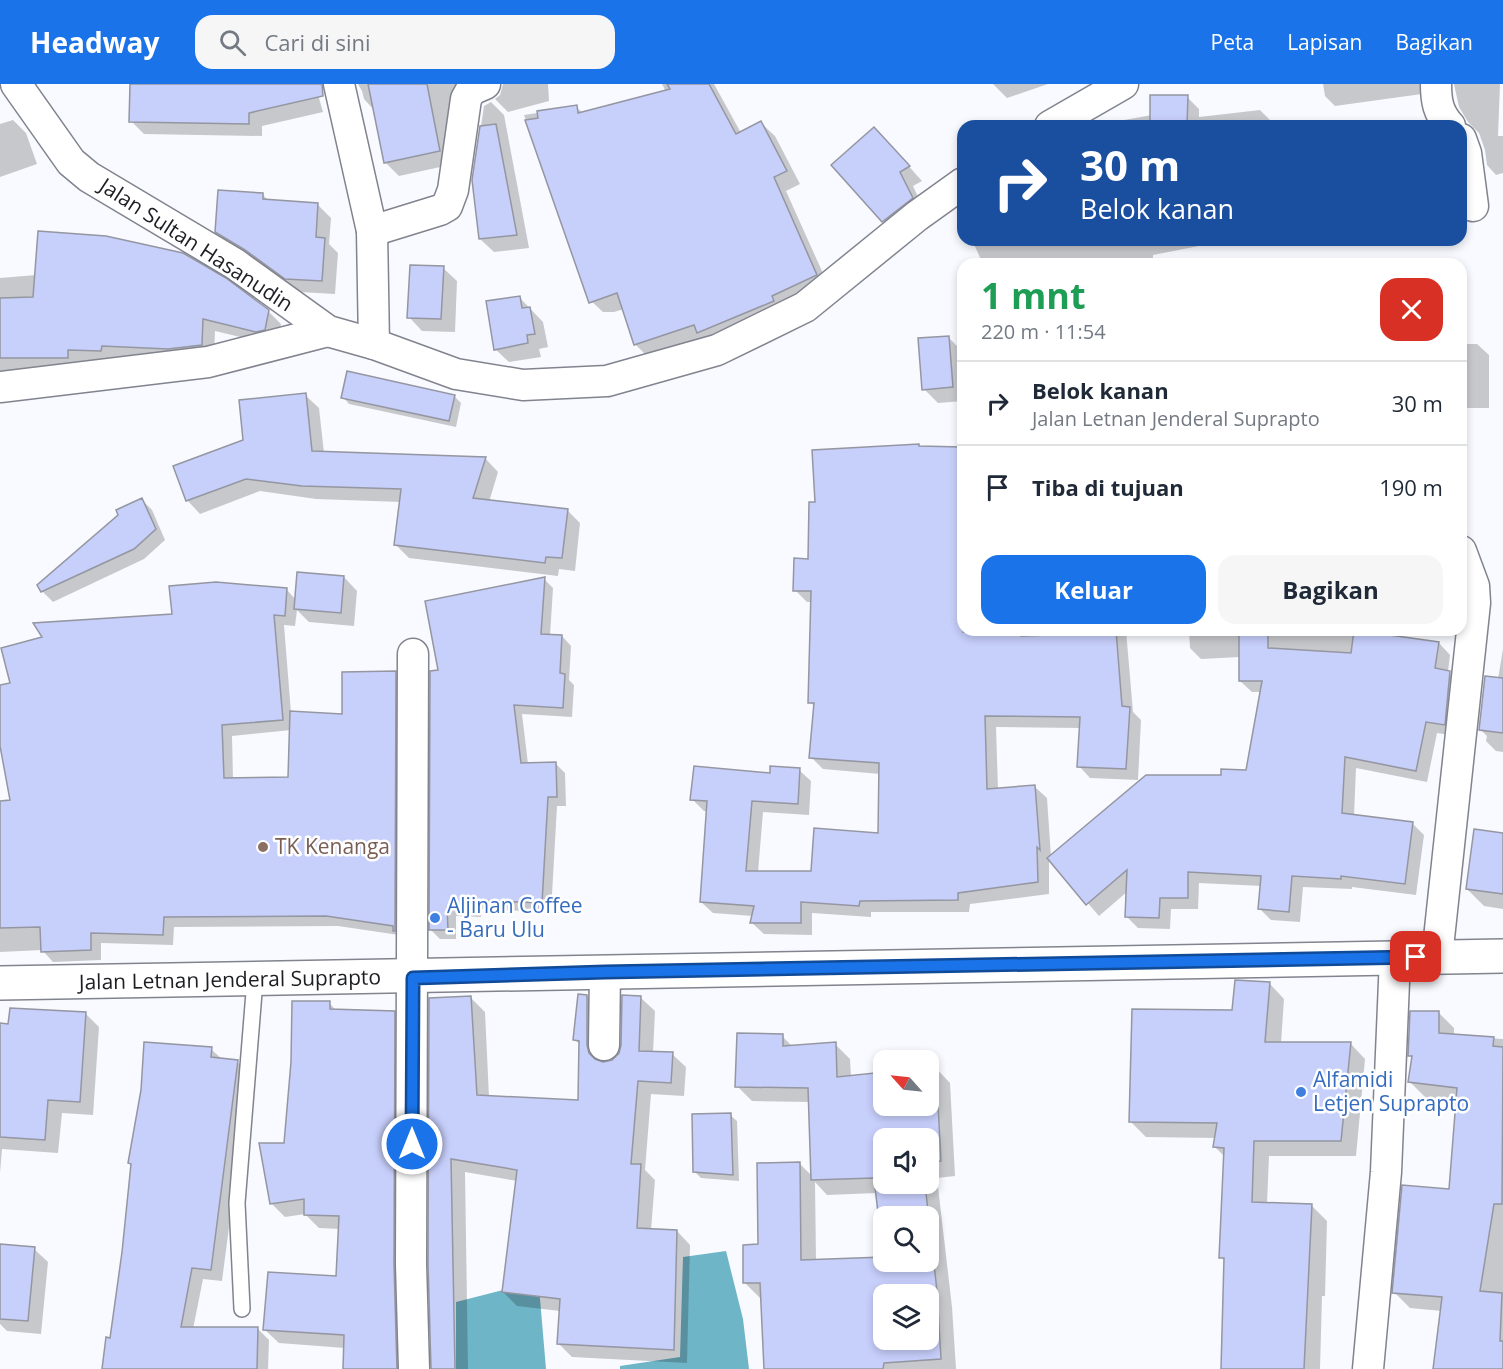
<!DOCTYPE html>
<html lang="id">
<head>
<meta charset="utf-8">
<style>
	body { margin:0; font-family:"Open Sans",sans-serif; background:#f6f6f7; color:#1f2937; height:100vh; display:flex; flex-direction:column; font-size:22px; white-space:nowrap }
	* { box-sizing:border-box; margin:0 }
	p { font-size:20px; color:#747a83 }
	.icon { flex:none; width:33px; height:33px; fill:none; stroke:currentColor; stroke-width:2; stroke-linecap:round; stroke-linejoin:round }
	.map { position:relative; flex:1; overflow:hidden }
	.details { position:absolute; left:957px; top:174px; width:510px; height:378px; display:flex; flex-direction:column; background:#fff; border-radius:18px; box-shadow:0 3px 9px #0003 }
	.details>* { flex:none }
	.banner { position:absolute; left:957px; top:36px; width:510px; height:126px; border-radius:18px; box-shadow:0 3px 9px #0003; background:#1a4fa0; color:#fff; overflow:hidden }
	.needle { width:39px; rotate:297deg }
	.fabs { position:absolute; left:873px; top:966px; display:grid; gap:12px }
	.fabs a { display:grid; place-items:center; width:66px; height:66px; border-radius:12px; background:#fff; box-shadow:0 3px 9px #0003; font-size:30px }
	.pin { position:absolute; display:grid; place-items:center; width:51px; height:51px; color:#fff; margin:-26px; border-radius:12px; box-shadow:0 3px 9px #0006 }
	.me { position:absolute; width:66px; margin:-33px; rotate:0deg; stroke-linejoin:round; filter:drop-shadow(0 0 4px #0008) }
	.turn { display:flex; align-items:center; gap:21px; height:126px; padding:0 24px; font-size:27px }
	.turn .icon { width:78px; height:78px; stroke-width:2.5 }
	.turn b { display:block; font-size:42px; line-height:51px }
	.round { display:grid; place-items:center; flex:none; width:63px; height:63px; border-radius:18px; background:#f6f6f7 }
	.summary { display:flex; align-items:center; justify-content:space-between; height:102px; padding:0 24px }
	h1 { font-size:36px; font-weight:700; line-height:45px; color:#1e9e55 }
	.button { display:flex; gap:12px; margin-top:auto; padding:12px 24px }
	.button a { flex:1; height:69px; border-radius:18px; background:#1a73e8; color:#fff; font-size:24px; font-weight:700; line-height:69px; text-align:center }
	.button a+a { background:#f6f6f7; color:#1f2937 }
	ul { padding:0; list-style:none }
	li { display:flex; align-items:center; gap:18px; height:84px; padding:0 24px; border-top:2px solid #e0e1e3 }
	li div { flex:1 }
	li b { display:block; font-size:22px }
	li em { font-style:normal }
	header { display:flex; align-items:center; gap:36px; box-sizing:border-box; height:84px; padding:0 30px; background:#1a73e8; color:#fff }
	header strong { font-size:28px }
	nav { display:flex; gap:33px; margin-inline-start:auto; font-size:21px }
	.search { width:420px; height:54px; background:#f6f6f7; display:flex; align-items:center; gap:15px; box-sizing:border-box; padding:0 21px; border-radius:18px; color:#747a83; font-size:22px }
	.map>svg:first-child { display:block }
</style>
</head>
<body>
<header>
<strong>Headway</strong>
<div class="search"><svg class="icon" aria-label="search" viewBox="0 0 24 24"><circle cx="10" cy="10" r="6"/><path d="M15 15l6 6"/></svg>Cari di sini</div>
<nav><a>Peta</a><a>Lapisan</a><a>Bagikan</a></nav>
</header>
<div class="map">
<svg width="1503" height="1285" viewBox="0 0 1503 1285">
	<rect width="100%" height="100%" fill="#f9faff"/>
	<g fill="#6eb5c8">
		<polygon points="726,1167 743,1235 749,1285 620,1285 620,1282 680,1273 683,1173"/>
		<polygon points="519,1202 539,1203 546,1285 456,1285 456,1218"/>
	</g>
	<g fill="#0003" fill-rule="evenodd">
		<polygon points="132,0 315,0 323,28 262,42 262,52 144,50 131,37"/>
		<polygon points="358,0 488,0 454,80 399,92 385,78 375,27 364,15 362,7"/>
		<polygon points="503,0 548,0 549,17 508,28 495,15 500,11"/>
		<polygon points="662,0 714,0 741,49 761,39 775,52 800,100 786,107 830,205 787,231 649,274 636,261 624,225 614,228 603,228 589,215 524,31 576,23 583,29 666,8"/>
		<polygon points="993,0 1048,0 1007,14"/>
		<polygon points="1323,0 1432,0 1429,9 1335,22 1325,12"/>
		<polygon points="1454,0 1500,0 1498,52 1503,52 1503,89 1496,91 1487,81 1485,66 1479,49 1468,38 1459,23"/>
		<polygon points="1187,13 1199,25 1199,33 1260,26 1272,38 1273,42 1091,42 1152,31"/>
		<polygon points="491,18 504,31 529,164 494,168 480,155 473,96 484,22"/>
		<polygon points="13,36 26,49 37,80 0,93 0,40"/>
		<polygon points="887,58 922,97 913,102 925,128 897,151 833,81"/>
		<polygon points="262,110 269,117 318,121 331,134 329,160 338,169 335,210 300,208 260,179 231,161 217,147"/>
		<polygon points="963,122 963,137 958,126"/>
		<polygon points="972,156 1203,156 1204,161 1153,171 1153,180 983,180"/>
		<polygon points="443,184 457,197 455,248 422,247 409,233"/>
		<polygon points="36,191 268,227 281,240 277,258 270,260 215,247 214,274 181,277 114,274 114,279 80,278 80,286 0,296 0,194"/>
		<polygon points="520,214 543,238 548,263 539,265 541,273 509,278 495,265"/>
		<polygon points="948,253 962,267 963,317 938,319 924,305"/>
		<polygon points="1461,260 1477,260 1489,271 1489,324 1461,324"/>
		<polygon points="348,289 455,313 461,319 456,343 349,320 343,313"/>
		<polygon points="305,311 319,324 324,369 485,374 498,388 489,418 567,426 580,439 575,487 559,485 558,492 409,474 396,461 401,418 316,415 260,407 200,430 187,416 244,357"/>
		<polygon points="918,361 921,363 963,363 963,546 1020,547 1026,553 1079,551 1085,546 1126,546 1133,628 1141,636 1138,696 1090,694 1079,682 1081,644 996,643 998,705 1035,703 1047,714 1051,773 1223,692 1247,687 1262,608 1252,608 1240,597 1240,573 1201,575 1190,564 1189,546 1362,546 1439,559 1450,571 1448,588 1461,600 1456,652 1437,649 1427,698 1356,684 1354,732 1412,739 1424,751 1416,811 1352,803 1352,805 1303,803 1300,838 1271,836 1260,825 1262,802 1199,799 1198,825 1171,825 1170,845 1138,844 1126,832 1128,807 1099,832 1049,774 1049,810 970,820 969,828 871,828 871,833 812,829 812,851 764,850 752,839 753,832 713,829 701,818 708,727 704,727 692,715 771,691 799,686 811,697 809,731 763,728 758,788 812,789 879,751 880,690 823,685 811,673 815,623 810,618 812,518 807,518 795,506 810,476 817,420"/>
		<polygon points="142,416 152,426 165,456 144,475 53,518 42,507"/>
		<path d="M344 493 357 507 354 542 309 538 297 526 295 542 284 541 291 629 344 631 395 589 406 599 399 851 338 842 174 843 173 861 101 859V876L53 878 42 866 0 868V718H12L0 653V603L12 601 174 532 287 506 296 516ZM291 646 290 695H233L232 652Z"/>
		<polygon points="544,495 553,504 550,552 562,552 571,562 569,596 574,601 572,633 522,630 528,680 556,680 565,689 566,722 557,722 551,828 482,825 481,833 456,832 456,855 440,855 431,846 439,588"/>
		<polygon points="1503,565 1503,668 1496,667 1486,657 1487,652 1480,645 1498,595"/>
		<polygon points="1503,750 1503,825 1484,822 1467,805"/>
		<polygon points="1269,899 1284,915 1281,960 1350,959 1365,975 1356,1072 1269,1072 1267,1120 1312,1122 1327,1137 1325,1212 1322,1212 1320,1285 1222,1285 1226,1178 1221,1173 1225,1073 1214,1062 1216,1054 1146,1053 1131,1038 1234,927"/>
		<polygon points="587,912 601,926 601,979 614,977 620,970 641,914 655,927 653,969 672,970 686,983 684,1012 651,1010 645,1086 655,1096 651,1146 677,1147 690,1161 687,1279 572,1273 558,1259 560,1227 517,1222 503,1208 517,1097 465,1088 468,1285 433,1285 430,1180 471,914 485,928 489,1013 579,1017 581,961 575,956"/>
		<polygon points="329,919 337,927 394,929 408,943 410,1285 344,1285 345,1264 279,1259 265,1246 337,1194 340,1145 319,1144 305,1130 285,1133 271,1119 285,1060"/>
		<polygon points="1438,928 1454,944 1454,952 1503,955 1503,1285 1434,1285 1442,1227 1410,1224 1394,1208 1450,1107 1458,1018 1426,1014 1410,998 1413,975 1410,972"/>
		<polygon points="85,929 99,943 93,1031 62,1029 58,1069 2,1065 0,1089 0,940 9,942"/>
		<path d="M782 952 793 963 835 960 850 975 851 993 884 1022H928L935 983 950 999 955 1092 937 1094 952 1223 956 1285H766L762 1214H760L744 1198 760 1161 799 1079 812 1092 810 1018 752 1017 737 1002ZM884 1054H928V1100H884ZM815 1098 827 1111 877 1109 884 1132H928V1178L816 1177ZM884 1210H928V1256H884Z"/>
		<polygon points="211,965 223,976 237,978 249,989 222,1197 203,1195 193,1245 258,1245 269,1256 268,1285 104,1285 111,1255 123,1171 132,1082 129,1079"/>
		<polygon points="730,1031 737,1037 739,1097 701,1094 695,1088"/>
		<polygon points="0,1162 34,1165 48,1178 41,1250 7,1247 0,1240"/>
	</g>
	<g fill="#c7cffb" stroke="#9496a1" stroke-width="1.5" fill-rule="evenodd">
		<polygon points="130,0 322,0 323,12 249,29 249,40 129,38"/>
		<polygon points="368,0 427,0 440,67 384,79"/>
		<polygon points="667,0 709,0 736,50 761,37 787,87 774,93 817,191 772,212 774,217 697,249 694,241 634,261 617,209 589,219 525,36 538,34 537,27 577,21 578,29 670,5"/>
		<polygon points="1150,11 1188,11 1187,42 1150,42"/>
		<polygon points="496,40 517,151 479,155 472,96 480,42"/>
		<polygon points="874,43 910,82 900,88 913,114 882,138 831,81"/>
		<polygon points="218,106 263,109 263,115 318,119 316,153 325,154 322,197 285,195 245,166 215,148"/>
		<polygon points="38,147 106,152 183,169 226,194 269,226 265,246 256,248 203,235 202,261 168,265 102,262 101,267 68,266 68,274 0,274 0,214 33,213"/>
		<polygon points="410,181 444,182 441,235 407,234"/>
		<polygon points="520,212 522,224 530,223 535,250 527,251 528,259 494,266 486,217"/>
		<polygon points="949,252 953,303 922,306 918,254"/>
		<polygon points="347,287 455,311 449,337 341,314"/>
		<polygon points="306,309 312,367 486,373 473,414 568,425 562,474 546,473 545,479 394,461 401,405 302,402 246,395 186,417 173,382 243,356 239,316"/>
		<polygon points="919,360 919,362 963,363 963,548 1021,546 1021,552 1077,550 1077,546 1116,546 1122,622 1130,623 1126,685 1077,683 1080,633 985,632 987,705 1035,701 1040,766 1037,763 1038,798 958,809 958,816 860,817 859,822 801,818 801,839 750,839 754,822 700,818 707,717 690,716 694,682 770,689 770,682 800,684 798,720 752,717 746,787 811,787 814,744 878,749 879,679 809,674 814,619 808,619 811,507 793,507 794,474 808,475 809,418 815,418 812,366"/>
		<polygon points="142,414 156,445 134,465 41,508 37,501 118,431 116,426"/>
		<polygon points="297,488 344,492 341,529 294,525"/>
		<polygon points="545,493 541,550 562,551 560,589 565,590 563,624 514,621 521,679 556,678 557,713 548,713 542,819 473,816 473,824 447,823 448,846 429,846 430,587 438,586 425,517"/>
		<polygon points="216,498 287,504 285,532 274,531 283,636 222,641 224,694 288,693 290,627 342,630 342,588 396,587 395,847 393,847 393,842 326,832 164,833 163,851 91,849 91,866 41,868 40,843 0,844 0,717 10,716 0,662 0,601 10,599 1,564 42,553 33,539 172,530 169,502"/>
		<polygon points="1239,546 1268,546 1268,564 1351,569 1354,546 1439,558 1435,584 1450,587 1445,641 1426,638 1416,687 1345,673 1342,729 1413,738 1405,800 1341,792 1341,795 1292,792 1289,828 1258,825 1261,792 1188,788 1188,814 1160,814 1159,834 1125,833 1127,786 1086,821 1047,774 1146,691 1221,691 1221,685 1246,686 1262,597 1239,597"/>
		<polygon points="1485,592 1503,594 1503,649 1479,646"/>
		<polygon points="1474,745 1503,749 1503,810 1466,805"/>
		<polygon points="1235,896 1270,898 1265,958 1351,958 1341,1057 1254,1057 1252,1118 1312,1120 1304,1285 1221,1285 1224,1174 1219,1174 1224,1064 1213,1063 1217,1039 1129,1038 1132,925 1232,926"/>
		<polygon points="578,910 587,911 587,961 589,969 595,975 603,978 612,976 619,969 621,961 622,911 641,912 639,967 673,968 671,999 638,997 631,1080 641,1080 637,1144 677,1146 674,1266 557,1260 560,1215 502,1208 517,1086 451,1075 455,1285 431,1285 428,1180 429,914 471,912 477,1011 578,1016 579,957 573,956"/>
		<polygon points="292,917 330,917 330,925 395,927 394,1180 397,1285 343,1285 344,1251 263,1246 268,1188 336,1192 339,1132 304,1131 304,1115 270,1120 259,1059 284,1059 291,978"/>
		<polygon points="10,924 86,928 80,1018 48,1016 45,1056 0,1053 0,939 8,940"/>
		<polygon points="1410,927 1439,927 1439,949 1494,953 1493,962 1503,963 1502,1120 1494,1120 1480,1207 1502,1209 1500,1257 1503,1257 1503,1285 1433,1285 1442,1213 1392,1209 1402,1101 1449,1105 1457,1004 1408,998 1412,972 1408,972"/>
		<path d="M737 949 783 950V962L836 958 837 993 884 988V1022H928V983L936 982 941 1077 928 1078V1054H884V1100H925L937 1207 941 1275 884 1279 883 1285H764L760 1199H743V1161L758 1160 757 1079 800 1078 801 1176 883 1173 874 1094 811 1096 808 1004 735 1003ZM884 1132H928V1178H884ZM884 1210H928V1256H884Z"/>
		<polygon points="144,958 212,963 211,973 238,976 211,1186 192,1184 181,1243 258,1243 257,1285 102,1285 106,1253 110,1254 122,1168 131,1080 128,1079 141,1006"/>
		<polygon points="731,1029 733,1091 693,1088 692,1030"/>
		<polygon points="0,1160 35,1163 28,1237 0,1235"/>
	</g>
	<g fill="none" stroke-linecap="round" stroke-linejoin="round">
		<g stroke="#81838e" stroke-width="18">
			<polyline id="service" points="242,1225 237,1119 255,896"/>
		</g>
		<g stroke="#81838e" stroke-width="33">
			<g id="minor">
				<polyline points="16,0 71,78 89,93 235,180 328,247 374,260 456,290 523,301 607,297 717,266 805,223 917,132 963,99"/>
				<polyline points="339,0 372,147 374,260"/>
				<path d="M1436 0C1436 17 1438 29 1450 42"/>
				<polyline points="1050,42 1123,0"/>
				<polyline points="1461,55 1466,69 1473,122"/>
				<polyline points="372,147 440,126 447,122 453,106 466,15 471,6 485,0"/>
				<polyline points="0,303 208,278 328,247"/>
				<polyline points="413,570 411,1180 414,1285"/>
				<polyline points="1437,873 1475,519 1474,502 1461,467"/>
				<polyline points="604,961 605,888"/>
				<polyline points="1368,1285 1386,1088 1395,874"/>
			</g>
		</g>
		<g stroke="#81838e" stroke-width="36">
			<path id="secondary" d="M0 899C501 892 1002 882 1503 872"/>
		</g>
		<use href="#service" stroke="#fff" stroke-width="15"/>
		<use href="#minor" stroke="#fff" stroke-width="30"/>
		<use href="#secondary" stroke="#fff" stroke-width="33"/>
	</g>
	<g fill="none" stroke-linecap="round" stroke-linejoin="round">
		<g stroke="#114b97" stroke-width="15">
			<polyline id="route" points="412,1060 413,894 605,888 1416,873"/>
		</g>
		<use href="#route" stroke="#1a73e8" stroke-width="10"/>
	</g>
	<circle fill="#8d6e63" stroke="#fff" stroke-width="2" cx="263" cy="763" r="6"/>
	<g fill="#3f7fe0" stroke="#fff" stroke-width="2">
		<circle cx="435" cy="834" r="6"/>
		<circle cx="1301" cy="1008" r="6"/>
	</g>
	<g text-anchor="middle" stroke-width="5" stroke-linejoin="round" paint-order="stroke">
		<g font-size="21" fill="#1d1e22" stroke="#fff">
			<text transform="translate(196 161) rotate(33)" y="7">Jalan Sultan Hasanudin</text>
			<text transform="translate(230 896) rotate(-1)" y="7">Jalan Letnan Jenderal Suprapto</text>
		</g>
		<g font-size="21" fill="#785e54" stroke="#fff" text-anchor="start">
			<text x="275" y="770">TK Kenanga</text>
		</g>
		<g font-size="21" fill="#366cbe" stroke="#fff" text-anchor="start">
			<text x="447" y="829">Aljinan Coffee<tspan x="447" dy="24">- Baru Ulu</tspan></text>
			<text x="1313" y="1003">Alfamidi<tspan x="1313" dy="24">Letjen Suprapto</tspan></text>
		</g>
	</g>
</svg>
<div class="fabs">
<a><svg class="needle" viewBox="-14 -14 28 28"><path d="M0-13l5 13h-10z" fill="#e53935"/><path d="M0 13l5-13h-10z" fill="#747a83"/></svg></a>
<a><svg class="icon" aria-label="sound" viewBox="0 0 24 24"><path d="M4 9h4l5-4v14l-5-4H4zM17 9q2 3 0 6"/></svg></a>
<a><svg class="icon" aria-label="search" viewBox="0 0 24 24"><circle cx="10" cy="10" r="6"/><path d="M15 15l6 6"/></svg></a>
<a><svg class="icon" aria-label="layers" viewBox="0 0 24 24"><path d="M12 4l9 5-9 5-9-5zM3 14l9 5 9-5"/></svg></a>
</div>
<div class="pin" style="left:1416px;top:873px;background:#d93025"><svg class="icon" aria-label="arrive" viewBox="0 0 24 24"><path d="M6 21V4h12l-3 4 3 4H6"/></svg></div>
<svg class="me" style="left:412px;top:1060px" viewBox="-20 -20 40 40"><circle r="17" fill="#1a73e8" stroke="#fff" stroke-width="3"/><path d="M0-11L8 9 0 5-8 9z" fill="#fff"/></svg>
<div class="banner">
<div class="turn"><svg class="icon" aria-label="right" viewBox="0 0 24 24"><path d="M7 20v-9h11M14 6l5 5-5 5"/></svg><div><b>30 m</b>Belok kanan</div></div>
</div>
<section class="details">
<div class="summary"><div><h1>1 mnt</h1><p>220 m · 11:54</p></div><a class="round" style="background:#d93025;color:#fff"><svg class="icon" aria-label="close" viewBox="0 0 24 24"><path d="M6 6l12 12M18 6L6 18"/></svg></a></div>
<ul>
<li><svg class="icon" aria-label="right" viewBox="0 0 24 24"><path d="M7 20v-9h11M14 6l5 5-5 5"/></svg><div><b>Belok kanan</b><p>Jalan Letnan Jenderal Suprapto</p></div><em>30 m</em></li>
<li><svg class="icon" aria-label="arrive" viewBox="0 0 24 24"><path d="M6 21V4h12l-3 4 3 4H6"/></svg><div><b>Tiba di tujuan</b></div><em>190 m</em></li>
</ul>
<div class="button"><a>Keluar</a><a>Bagikan</a></div>
</section>
</div>
</body>
</html>
